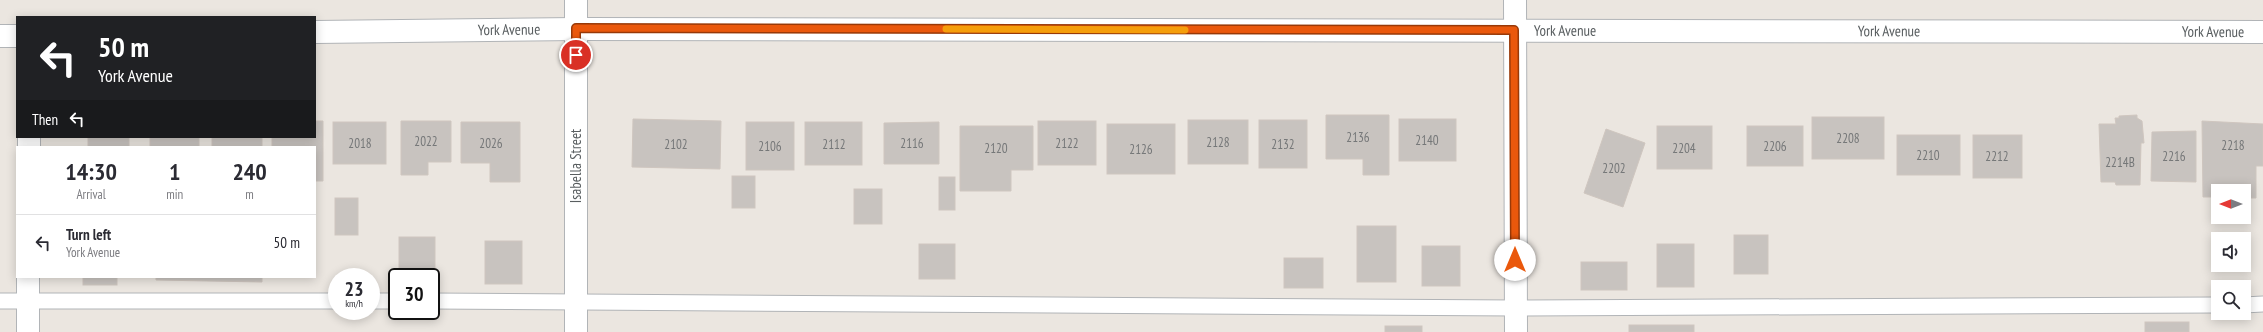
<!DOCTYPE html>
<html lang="en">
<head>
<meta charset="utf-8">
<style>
	body { margin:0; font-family:"PT Sans Narrow",sans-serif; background:#f2f2f3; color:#2b2b33; height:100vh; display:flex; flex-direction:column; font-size:15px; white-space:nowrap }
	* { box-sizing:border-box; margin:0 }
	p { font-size:13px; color:#7c7c81 }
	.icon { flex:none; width:22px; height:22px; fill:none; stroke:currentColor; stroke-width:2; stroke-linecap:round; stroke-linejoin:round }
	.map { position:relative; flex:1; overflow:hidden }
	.sheet { position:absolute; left:16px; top:146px; width:300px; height:132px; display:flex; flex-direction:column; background:#fff; border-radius:0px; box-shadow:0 2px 10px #0003 }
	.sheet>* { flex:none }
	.top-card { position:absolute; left:16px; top:16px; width:300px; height:122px; border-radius:0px; box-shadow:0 2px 10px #0003; background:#202124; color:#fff; overflow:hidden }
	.needle { width:26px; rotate:270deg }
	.tools { position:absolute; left:2211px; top:184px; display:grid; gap:8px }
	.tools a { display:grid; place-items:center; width:40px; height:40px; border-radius:0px; background:#fff; box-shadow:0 2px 10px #0003; font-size:20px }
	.speed { position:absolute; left:328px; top:268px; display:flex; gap:8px; font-size:20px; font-weight:700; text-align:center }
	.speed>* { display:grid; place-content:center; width:52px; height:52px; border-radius:50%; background:#fff; box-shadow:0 2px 10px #0003; line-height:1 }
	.speed small { font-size:10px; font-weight:400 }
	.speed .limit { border:2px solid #111; border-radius:6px; background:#fff; color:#111 }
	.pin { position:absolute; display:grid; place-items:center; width:34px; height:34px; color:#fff; margin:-17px; border:2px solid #fff; border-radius:50%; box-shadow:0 1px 4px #0007 }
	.me { position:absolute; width:44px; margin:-22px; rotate:0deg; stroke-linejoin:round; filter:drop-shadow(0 0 3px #0008) }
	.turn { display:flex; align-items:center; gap:14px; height:84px; padding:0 16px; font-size:18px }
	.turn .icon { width:52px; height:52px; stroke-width:2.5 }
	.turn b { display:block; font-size:28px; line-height:34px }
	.then { display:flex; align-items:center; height:38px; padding:0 16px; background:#0003; gap:8px; font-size:15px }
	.eta { display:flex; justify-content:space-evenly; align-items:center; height:68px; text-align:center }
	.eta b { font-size:24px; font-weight:600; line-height:28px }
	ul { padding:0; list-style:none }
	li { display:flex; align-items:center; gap:12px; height:56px; padding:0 16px; border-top:1px solid #e1e1e2 }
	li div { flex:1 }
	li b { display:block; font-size:15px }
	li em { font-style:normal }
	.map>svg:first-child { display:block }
</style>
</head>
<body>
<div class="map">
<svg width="2263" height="332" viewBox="0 0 2263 332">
	<rect width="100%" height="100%" fill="#ebe6e0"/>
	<g fill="#c8c3bf" stroke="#cfc6bf">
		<polygon points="1326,115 1389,115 1389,175 1363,175 1363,159 1326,159"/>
		<polygon points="2137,115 2137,118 2142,121 2144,143 2141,143 2140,185 2116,185 2115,182 2101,182 2099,124 2116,124 2115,118 2119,118 2119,116"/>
		<rect x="1812" y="117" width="72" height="42"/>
		<polygon points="633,119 721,121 720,169 632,167"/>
		<rect x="1399" y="119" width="57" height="42"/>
		<rect x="1188" y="120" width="60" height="44"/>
		<rect x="1259" y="120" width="48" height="48"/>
		<polygon points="315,121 323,121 323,181 315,181 315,147 272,147 272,137 315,137"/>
		<polygon points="401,121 451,121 451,162 428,162 428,175 401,175"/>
		<rect x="1038" y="121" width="58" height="44"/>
		<polygon points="2202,121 2263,124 2263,166 2256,166 2256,198 2244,198 2244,191 2218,191 2218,197 2203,197"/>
		<rect x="333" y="122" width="53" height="42"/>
		<polygon points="461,122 520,122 520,182 490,182 490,163 461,163"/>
		<rect x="746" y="122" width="48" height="48"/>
		<rect x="805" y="122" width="57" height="43"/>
		<polygon points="939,122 939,164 884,164 884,123"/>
		<rect x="1107" y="124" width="68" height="50"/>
		<polygon points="960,126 1033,126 1033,170 1011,170 1011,191 960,191"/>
		<rect x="1657" y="126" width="55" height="43"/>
		<rect x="1747" y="126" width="56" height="40"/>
		<polygon points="1606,129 1645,143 1623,207 1584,193"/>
		<polygon points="2196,131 2196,182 2151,181 2152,132"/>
		<rect x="1897" y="135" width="63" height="40"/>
		<rect x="1973" y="135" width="49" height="43"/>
		<rect x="88" y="137" width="41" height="10"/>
		<rect x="150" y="137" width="49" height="10"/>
		<rect x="212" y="137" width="50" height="10"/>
		<rect x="732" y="176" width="23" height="32"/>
		<rect x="939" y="177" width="16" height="33"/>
		<rect x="854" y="189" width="28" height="35"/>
		<rect x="335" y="198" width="23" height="37"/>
		<rect x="1357" y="226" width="39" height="56"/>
		<rect x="1734" y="235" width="34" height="39"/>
		<rect x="399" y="237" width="36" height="37"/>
		<rect x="485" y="241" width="37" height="43"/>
		<rect x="919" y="244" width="36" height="35"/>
		<rect x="1657" y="244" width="37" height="43"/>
		<rect x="1422" y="246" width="38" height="40"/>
		<rect x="1284" y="258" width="39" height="30"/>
		<rect x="1581" y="262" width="46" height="28"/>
		<rect x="83" y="277" width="34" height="8"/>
		<polygon points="156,277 262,277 262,282 156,280"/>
		<rect x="2145" y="322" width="44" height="10"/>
		<rect x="1629" y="325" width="65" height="7"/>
		<rect x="1385" y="326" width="37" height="6"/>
	</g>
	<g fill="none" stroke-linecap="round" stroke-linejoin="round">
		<g stroke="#b1b4b7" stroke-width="17">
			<g id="lane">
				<polyline points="0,301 337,301"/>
				<polyline points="371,301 397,301"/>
				<polyline points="431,301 1516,308 2218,305"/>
				<polyline points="2244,305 2263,304"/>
			</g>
		</g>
		<g stroke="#b1b4b7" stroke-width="24">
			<g id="street">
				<polyline points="576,0 576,332"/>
				<polyline points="1515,0 1516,332"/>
				<path id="s1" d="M315 32 576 29 2263 32"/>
				<polyline points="0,36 17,36"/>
				<polyline points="29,147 29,137"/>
				<polyline points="28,332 28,277"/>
			</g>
		</g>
		<use href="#lane" stroke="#fff" stroke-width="15"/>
		<use href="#street" stroke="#fff" stroke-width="22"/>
	</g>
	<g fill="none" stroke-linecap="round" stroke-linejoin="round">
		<g stroke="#983908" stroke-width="10">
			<polyline id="route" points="576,55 576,28 1514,30 1515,260"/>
		</g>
		<use href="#route" stroke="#ea580c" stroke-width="7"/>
		<polyline stroke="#f59e0b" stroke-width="7" points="946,29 1185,30"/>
	</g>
	<g text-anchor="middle" stroke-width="3" stroke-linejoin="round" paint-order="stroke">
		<g font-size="13" fill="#757778">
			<text x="1358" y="142">2136</text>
			<text x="1848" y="143">2208</text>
			<text x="1427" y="145">2140</text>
			<text x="426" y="146">2022</text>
			<text x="1218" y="147">2128</text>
			<text x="360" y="148">2018</text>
			<text x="491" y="148">2026</text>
			<text x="912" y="148">2116</text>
			<text x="1067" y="148">2122</text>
			<text x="676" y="149">2102</text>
			<text x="834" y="149">2112</text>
			<text x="1283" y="149">2132</text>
			<text x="2233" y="150">2218</text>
			<text x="770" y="151">2106</text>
			<text x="1775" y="151">2206</text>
			<text x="996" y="153">2120</text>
			<text x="1684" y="153">2204</text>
			<text x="1141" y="154">2126</text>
			<text x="1928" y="160">2210</text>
			<text x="1997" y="161">2212</text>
			<text x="2174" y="161">2216</text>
			<text x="2120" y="167">2214B</text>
			<text x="1614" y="173">2202</text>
		</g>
		<g font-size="15" fill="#595e60" stroke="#fff">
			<text dy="5" stroke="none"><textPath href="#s1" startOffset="194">York Avenue</textPath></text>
			<text dy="5" stroke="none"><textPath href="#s1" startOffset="1250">York Avenue</textPath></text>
			<text dy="5" stroke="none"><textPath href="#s1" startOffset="1574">York Avenue</textPath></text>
			<text dy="5" stroke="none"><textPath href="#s1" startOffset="1898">York Avenue</textPath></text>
			<text transform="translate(576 166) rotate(-90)" y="5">Isabella Street</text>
		</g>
	</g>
</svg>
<div class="tools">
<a><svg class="needle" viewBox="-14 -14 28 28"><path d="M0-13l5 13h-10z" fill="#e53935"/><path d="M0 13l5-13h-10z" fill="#7c7c81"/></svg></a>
<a><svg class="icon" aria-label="sound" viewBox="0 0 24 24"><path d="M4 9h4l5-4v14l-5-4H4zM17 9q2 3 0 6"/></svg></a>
<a><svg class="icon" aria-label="search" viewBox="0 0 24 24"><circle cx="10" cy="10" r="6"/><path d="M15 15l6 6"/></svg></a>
</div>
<div class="speed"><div>23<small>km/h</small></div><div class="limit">30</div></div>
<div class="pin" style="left:576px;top:55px;background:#d93025"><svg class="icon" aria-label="arrive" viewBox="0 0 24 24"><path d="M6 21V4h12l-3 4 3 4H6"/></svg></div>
<svg class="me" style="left:1515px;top:260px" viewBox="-20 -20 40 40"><circle r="19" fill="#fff"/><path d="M0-13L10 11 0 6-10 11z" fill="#ea580c"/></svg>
<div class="top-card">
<div class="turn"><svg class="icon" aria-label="left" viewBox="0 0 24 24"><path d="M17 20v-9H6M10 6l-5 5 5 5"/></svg><div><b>50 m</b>York Avenue</div></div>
<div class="then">Then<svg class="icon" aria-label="left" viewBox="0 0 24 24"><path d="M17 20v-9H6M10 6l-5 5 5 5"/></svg></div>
</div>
<section class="sheet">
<div class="eta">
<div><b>14:30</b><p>Arrival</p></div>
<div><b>1</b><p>min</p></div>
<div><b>240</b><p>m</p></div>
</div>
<ul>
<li><svg class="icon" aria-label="left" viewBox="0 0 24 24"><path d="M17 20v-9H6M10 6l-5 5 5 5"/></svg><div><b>Turn left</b><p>York Avenue</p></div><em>50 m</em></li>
</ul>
</section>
</div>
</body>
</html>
